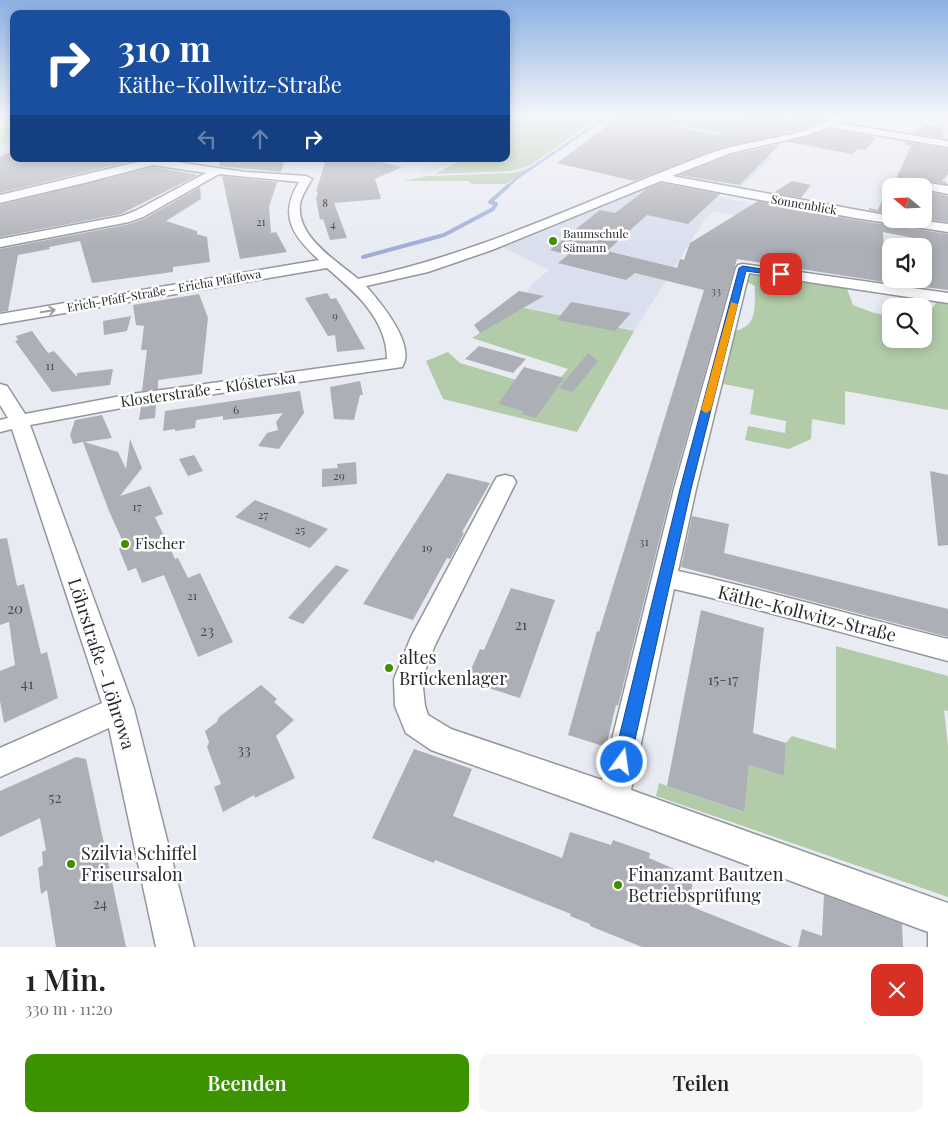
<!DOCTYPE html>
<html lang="de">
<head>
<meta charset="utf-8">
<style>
	body { margin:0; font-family:"Playfair Display",serif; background:#f6f6f6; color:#222; height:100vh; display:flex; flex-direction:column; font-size:19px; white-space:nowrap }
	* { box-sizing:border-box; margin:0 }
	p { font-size:16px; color:#767676 }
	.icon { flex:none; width:28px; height:28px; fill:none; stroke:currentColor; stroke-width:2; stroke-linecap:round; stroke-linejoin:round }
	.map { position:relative; height:947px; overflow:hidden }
	.side { display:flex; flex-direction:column; background:#fff; flex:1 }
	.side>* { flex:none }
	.top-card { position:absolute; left:10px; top:10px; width:500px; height:152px; border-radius:10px; box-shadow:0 2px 12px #0003; background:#1a4fa0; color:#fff; overflow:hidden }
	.needle { width:32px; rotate:289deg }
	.controls { position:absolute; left:882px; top:178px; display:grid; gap:10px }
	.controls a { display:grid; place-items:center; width:50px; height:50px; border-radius:10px; background:#fff; box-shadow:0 2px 12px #0003; font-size:25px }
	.pin { position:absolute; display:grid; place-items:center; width:42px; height:42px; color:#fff; margin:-21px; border-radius:10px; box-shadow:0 2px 8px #0006 }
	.me { position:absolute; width:55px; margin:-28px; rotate:14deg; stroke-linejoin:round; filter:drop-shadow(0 0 4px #0008) }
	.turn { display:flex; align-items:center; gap:18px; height:105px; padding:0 25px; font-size:22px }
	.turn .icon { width:65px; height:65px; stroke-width:2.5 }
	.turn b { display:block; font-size:35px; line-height:42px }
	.lanes { display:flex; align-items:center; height:48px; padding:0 25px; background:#0003; justify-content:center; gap:25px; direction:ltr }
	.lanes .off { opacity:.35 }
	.round { display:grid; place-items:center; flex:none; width:52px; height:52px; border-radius:10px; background:#f6f6f6 }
	.overview { display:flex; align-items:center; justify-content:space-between; height:85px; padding:0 25px }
	h1 { font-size:30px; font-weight:600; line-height:38px }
	.cta { display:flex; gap:10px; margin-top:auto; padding:10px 25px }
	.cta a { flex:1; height:58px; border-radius:10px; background:#3d9200; color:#fff; font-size:20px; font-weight:600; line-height:58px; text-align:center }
	.cta a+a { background:#f6f6f6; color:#222 }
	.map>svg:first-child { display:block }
</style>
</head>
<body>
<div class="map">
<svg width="948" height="947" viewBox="0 0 948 947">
	<rect width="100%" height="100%" fill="#e9ebf3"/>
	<g fill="#dadfee">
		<polygon points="736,150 774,157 741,187 706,181 698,188 707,194 752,204 743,217 714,211 705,219 634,331 519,306 532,284 549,270 499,245"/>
		<polygon points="444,159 458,159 428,174 416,173"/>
	</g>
	<g fill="#b2cba9">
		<polygon points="525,115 602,115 531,165 512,171 435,174 462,159 506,159 506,124"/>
		<polygon points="608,115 754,115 723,133"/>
		<polygon points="531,167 506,184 471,184 468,181 403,181 428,176 514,173"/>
		<path d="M754 272 846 286 853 305 874 313 891 316V339H924V311L932 309 936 303 935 299 948 301V410L845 391V425L812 419 811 439 789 449 745 440 748 426 785 433 786 421 750 414 754 390 723 384 735 331C759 325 754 306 755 286L746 281 747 276Z"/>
		<polygon points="511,305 634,331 577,432 443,399 426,361 448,352 460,363 550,390 568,369 472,338 498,321"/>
		<polygon points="836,646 948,676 948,711 944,710 948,747 948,897 656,796 659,783 743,812 749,765 784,776 786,743 792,736 836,749"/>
	</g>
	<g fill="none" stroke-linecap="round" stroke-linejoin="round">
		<polyline stroke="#9fadd9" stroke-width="2.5" points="507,187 517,178 609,115"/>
		<polyline stroke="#9fadd9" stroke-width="4" points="363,257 444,235 493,209 496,204 490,202 508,186"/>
	</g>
	<g fill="#adafb6">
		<polygon points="622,115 645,115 681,120 672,126 719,135 754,115 791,119 798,115 829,118 802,129 717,149 634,181 557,163"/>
		<polygon points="926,125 945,128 941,132 944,132 942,134 945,135 942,138 914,134"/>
		<polygon points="829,129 876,137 865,150 857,149 853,154 787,142"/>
		<polygon points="906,142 948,149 948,174 942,181 947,182 946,184 903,177 895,182 898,185 904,186 893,186 911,146 904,145"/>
		<polygon points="780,144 740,185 679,175 732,155"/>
		<polygon points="14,151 14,159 129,159 132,161 0,193 0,156"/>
		<polygon points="218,159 285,159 281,172 220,166"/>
		<polygon points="326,159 367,159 402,167 375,179 381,199 334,203 347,238 330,240 323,219 320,220 316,199 318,192 316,192"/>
		<polygon points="153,167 198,175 121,214 0,237 0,205"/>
		<polygon points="222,176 277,182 269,207 271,233 276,232 287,252 240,259"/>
		<polygon points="890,180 891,214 869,210 869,208 878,210"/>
		<polygon points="792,181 811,185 801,198 773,193"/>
		<polygon points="661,183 720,194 688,224 647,215 607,251 677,268 680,259 684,260 690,243 758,201 855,220 948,234 948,290 924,287 924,240 883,232 885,266 891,267 891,283 737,259 672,489 618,706 616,705 606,747 568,735 597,631 599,632 704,290 635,273 626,280 558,263 568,255 550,250 600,210 615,213 648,188"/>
		<polygon points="200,187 201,199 166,221 197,231 197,234 207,237 210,262 173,267 173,272 92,283 80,241 49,247 50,249 18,255 8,311 0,312 0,249 130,224 144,219"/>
		<polygon points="924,191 948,196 948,222 924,219"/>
		<polygon points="519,291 544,296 480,333 474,325"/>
		<polygon points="327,293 331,299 336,298 365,349 337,352 335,335 328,336 305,298"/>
		<polygon points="199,294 208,318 202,374 158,380 158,389 142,391 147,350 141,350 144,326 136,325 133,305"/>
		<polygon points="571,302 631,313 615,331 557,320"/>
		<polygon points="131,316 127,331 104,335 103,321"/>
		<polygon points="32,331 48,353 54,351 77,377 77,373 113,369 110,385 52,392 15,341 18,340 16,336"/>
		<polygon points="479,346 526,359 513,373 465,359"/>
		<polygon points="588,353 598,361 573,392 559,388"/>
		<polygon points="524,367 564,378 536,418 522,414 524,411 498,404"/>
		<polygon points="360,381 363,395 360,395 354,420 334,419 330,387"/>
		<polygon points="300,391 304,413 279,449 258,446 267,433 278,430 276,422 283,413 223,420 223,416 196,420 195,428 175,431 175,429 163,431 165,411"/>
		<polygon points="156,404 155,418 139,420 141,407"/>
		<polygon points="102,415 112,438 84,442 118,452 126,469 130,439 142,468 120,496 150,486 163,514 155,517 175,559 178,558 188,578 200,573 233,642 198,657 164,575 142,583 136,568 128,571 119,549 123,542 109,511 83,442 73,444 70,435 75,420"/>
		<polygon points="194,455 203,471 188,476 179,459"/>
		<polygon points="356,462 357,484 322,487 322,469 338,468 337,464"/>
		<polygon points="930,471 948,475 948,545 938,546"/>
		<polygon points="447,473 490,483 462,532 464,533 454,552 450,559 447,558 413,620 363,604"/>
		<polygon points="255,500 291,514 328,529 310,548 235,517"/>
		<polygon points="692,516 729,524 724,553 948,609 948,637 681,567"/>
		<polygon points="7,538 17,586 24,584 41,654 47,652 58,698 4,723 0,701 0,671 15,665 9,622 0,625 0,539"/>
		<polygon points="336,565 349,570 303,624 288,618"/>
		<polygon points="511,588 555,600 520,698 466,681 480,649 484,650"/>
		<polygon points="701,610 764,628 753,733 786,743 784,776 749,765 744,812 667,786"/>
		<polygon points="261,685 277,699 274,702 294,720 276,736 295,778 255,798 254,795 223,812 214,787 221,784 207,747 209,742 205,731 217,722 219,717"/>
		<polygon points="414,749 472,769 453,816 562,858 570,832 611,845 613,840 650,853 649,858 693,877 690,906 793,947 642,947 590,926 590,924 570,916 571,914 435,860 434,863 372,838"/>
		<polygon points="76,757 86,759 126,947 56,947 47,890 41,894 38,868 43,865 42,852 46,850 40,818 0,837 0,791"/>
		<polygon points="824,895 902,924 903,947 798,947 802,929 822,936"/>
	</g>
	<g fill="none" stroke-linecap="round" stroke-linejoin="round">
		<g stroke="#93969d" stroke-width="3">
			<g id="minor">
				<path d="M837 115H847L838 123 948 141V147L829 127 808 135 731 153 672 176 891 216V219H912L948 224V232L855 218 661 181 492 250 428 272 366 286C380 302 417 345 402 367L132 406 30 425 134 709 194 947H156L109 728 0 777V748L102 703 12 429 0 432V420L8 418 0 405V384L7 386 25 414 132 394 387 359C387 319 355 292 327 268L0 324V314L319 260C293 236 278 216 299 182L219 174 143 217 129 222 0 247V239L122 216 135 211 206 173 153 165 88 182 0 203V195L137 162 131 159H156L245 172 306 176 312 179C307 187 302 195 300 204 296 237 337 261 358 279 476 255 583 202 695 159 710 153 724 148 740 145 772 137 809 135 837 115Z"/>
				<polygon points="903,179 948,186 948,194 924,189 924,186 899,184 897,182 899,180"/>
				<path d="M743 264 948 293V303L749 273 696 489 678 571C769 591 858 617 948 639V661C857 637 766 610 674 589L631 790 948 903V947H928V932L613 815 431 750 406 733 395 706 394 679 411 637 494 482 497 477 505 475 513 477 516 482 435 645 422 679 425 706 428 715 451 729 602 780 674 489 736 268 738 265Z"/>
			</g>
		</g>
		<g stroke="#c7c8c8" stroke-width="2">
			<polygon id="primary" points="14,124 14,135 5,143 0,144 0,133"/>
		</g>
		<use href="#minor" fill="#fff" fill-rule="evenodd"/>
		<use href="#primary" fill="#beedac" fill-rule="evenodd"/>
	</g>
	<defs><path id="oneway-shaft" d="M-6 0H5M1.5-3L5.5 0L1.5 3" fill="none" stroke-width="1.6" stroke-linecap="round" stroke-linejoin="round" transform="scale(1.25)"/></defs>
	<use stroke="#9f9fa0" href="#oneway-shaft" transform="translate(48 311) rotate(-10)"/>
	<linearGradient id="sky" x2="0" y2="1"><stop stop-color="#8bb1e2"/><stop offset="0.47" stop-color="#f5f6fa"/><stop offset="1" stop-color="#f5f6fa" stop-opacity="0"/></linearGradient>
	<rect width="948" height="247" fill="url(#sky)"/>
	<polygon fill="#1a73e8" stroke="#114b97" points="743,266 781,272 785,274 781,276 746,271 691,489 630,762 627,767 622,770 616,767 613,762 680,489 739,268"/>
	<polygon fill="#f59e0b" points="731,302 738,304 711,410 706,413 701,410"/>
	<g fill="#3d9200" stroke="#fff" stroke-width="2">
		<circle cx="553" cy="241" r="5"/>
		<circle cx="125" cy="544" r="5"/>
		<circle cx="389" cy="668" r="5"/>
		<circle cx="71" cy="864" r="5"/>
		<circle cx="618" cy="885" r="5"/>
	</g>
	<g text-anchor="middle" stroke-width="5" stroke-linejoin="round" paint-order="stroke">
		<g font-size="11" fill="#4a4b4f">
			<text x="325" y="207">8</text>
			<text x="261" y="226">21</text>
			<text x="333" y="228">4</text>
			<text x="716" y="295">33</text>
			<text x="335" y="320">9</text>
		</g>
		<g font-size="12" fill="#292a2d" stroke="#fff">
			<text transform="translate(804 205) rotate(10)" y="4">Sonnenblick</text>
			<text transform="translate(164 291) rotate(-10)" y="4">Erich-Pfaff-Straße – Ericha Pfaffowa</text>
		</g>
		<g font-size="12" fill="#292a2d" stroke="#fff" text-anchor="start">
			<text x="563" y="238">Baumschule<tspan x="563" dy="14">Sämann</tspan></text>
		</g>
		<g font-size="12" fill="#4a4b4f">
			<text x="50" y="370">11</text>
			<text x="236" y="414">6</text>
			<text x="339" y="480">29</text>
			<text x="137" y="511">17</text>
			<text x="263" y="519">27</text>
			<text x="300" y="534">25</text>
			<text x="644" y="546">31</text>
			<text x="427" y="552">19</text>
			<text x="192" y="600">21</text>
		</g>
		<g font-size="15" fill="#292a2d" stroke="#fff">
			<text transform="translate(208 390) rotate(-8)" y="5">Klosterstraße - Klóšterska</text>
		</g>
		<g font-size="15" fill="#292a2d" stroke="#fff" text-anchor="start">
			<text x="135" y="549">Fischer</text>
		</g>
		<g font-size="15" fill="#4a4b4f">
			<text x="15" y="614">20</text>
			<text x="521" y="630">21</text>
			<text x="207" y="636">23</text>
			<text x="723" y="685">15-17</text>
			<text x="27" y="689">41</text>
			<text x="244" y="755">33</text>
			<text x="55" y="803">52</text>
			<text x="100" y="909">24</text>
		</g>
		<g font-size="18" fill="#292a2d" stroke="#fff">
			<text transform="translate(807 614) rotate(14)" y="6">Käthe-Kollwitz-Straße</text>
			<text transform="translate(101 664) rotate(72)" y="6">Löhrstraße - Löhrowa</text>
		</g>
		<g font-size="18" fill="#292a2d" stroke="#fff" text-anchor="start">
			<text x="399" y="664">altes<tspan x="399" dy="21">Brückenlager</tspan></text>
			<text x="81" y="860">Szilvia Schiffel<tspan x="81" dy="21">Friseursalon</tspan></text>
			<text x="628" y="881">Finanzamt Bautzen<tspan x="628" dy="21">Betriebsprüfung</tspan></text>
		</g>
	</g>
</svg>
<div class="controls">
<a><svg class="needle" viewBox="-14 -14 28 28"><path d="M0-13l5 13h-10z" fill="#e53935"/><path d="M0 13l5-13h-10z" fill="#767676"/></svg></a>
<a><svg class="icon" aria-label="sound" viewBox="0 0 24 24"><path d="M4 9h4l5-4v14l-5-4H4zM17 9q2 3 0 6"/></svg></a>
<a><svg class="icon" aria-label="search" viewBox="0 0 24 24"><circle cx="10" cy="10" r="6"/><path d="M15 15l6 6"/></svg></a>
</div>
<div class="pin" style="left:781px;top:274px;background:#d93025"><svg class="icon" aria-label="arrive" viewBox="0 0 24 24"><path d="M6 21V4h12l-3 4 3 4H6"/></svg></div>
<svg class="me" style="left:622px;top:762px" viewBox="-20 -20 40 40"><circle r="17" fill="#1a73e8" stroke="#fff" stroke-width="3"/><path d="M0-11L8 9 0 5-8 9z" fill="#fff"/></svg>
<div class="top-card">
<div class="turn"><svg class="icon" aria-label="right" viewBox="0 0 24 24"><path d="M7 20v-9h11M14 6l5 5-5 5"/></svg><div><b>310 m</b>Käthe-Kollwitz-Straße</div></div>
<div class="lanes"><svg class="icon off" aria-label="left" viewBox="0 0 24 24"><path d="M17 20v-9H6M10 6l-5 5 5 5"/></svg><svg class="icon off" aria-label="ahead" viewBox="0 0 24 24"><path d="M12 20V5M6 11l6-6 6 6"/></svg><svg class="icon" aria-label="right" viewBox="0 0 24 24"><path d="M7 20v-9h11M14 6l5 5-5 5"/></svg></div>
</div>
</div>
<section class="side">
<div class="overview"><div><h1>1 Min.</h1><p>330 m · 11:20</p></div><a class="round" style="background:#d93025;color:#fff"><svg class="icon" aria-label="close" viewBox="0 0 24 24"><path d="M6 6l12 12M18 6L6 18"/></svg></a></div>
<div class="cta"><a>Beenden</a><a>Teilen</a></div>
</section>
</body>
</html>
